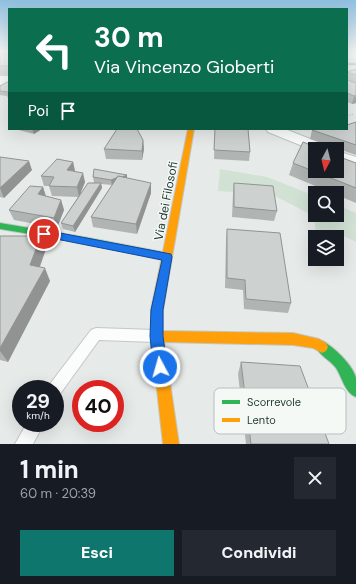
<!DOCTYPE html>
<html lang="it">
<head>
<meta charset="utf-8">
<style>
	body { margin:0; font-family:"DM Sans",sans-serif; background:#242831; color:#f1f3f6; height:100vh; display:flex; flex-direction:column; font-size:15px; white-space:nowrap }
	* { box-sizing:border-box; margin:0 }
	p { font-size:13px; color:#9ea1a6 }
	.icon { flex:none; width:22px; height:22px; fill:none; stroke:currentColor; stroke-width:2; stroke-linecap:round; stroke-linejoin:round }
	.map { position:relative; height:444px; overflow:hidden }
	.details { display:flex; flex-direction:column; background:#171b24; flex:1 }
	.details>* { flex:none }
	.top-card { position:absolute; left:8px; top:8px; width:340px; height:122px; border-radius:0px; box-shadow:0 4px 16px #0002; background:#0b6e4f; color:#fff; overflow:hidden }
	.needle { width:26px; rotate:187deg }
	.tools { position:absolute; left:308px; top:142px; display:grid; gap:8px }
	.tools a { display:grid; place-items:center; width:36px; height:36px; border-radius:0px; background:#171b24; box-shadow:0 4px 16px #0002; font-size:20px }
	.speed { position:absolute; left:12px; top:380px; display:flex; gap:8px; font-size:20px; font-weight:700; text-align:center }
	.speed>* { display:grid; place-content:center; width:52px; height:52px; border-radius:50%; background:#171b24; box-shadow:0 4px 16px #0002; line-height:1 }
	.speed small { font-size:10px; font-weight:400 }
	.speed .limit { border:6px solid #d22; background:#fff; color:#111 }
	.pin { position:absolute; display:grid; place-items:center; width:34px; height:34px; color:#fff; margin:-17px; border:2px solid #fff; border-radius:50%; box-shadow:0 1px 4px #0007 }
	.me { position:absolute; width:44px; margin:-22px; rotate:354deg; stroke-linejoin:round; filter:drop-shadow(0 0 3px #0008) }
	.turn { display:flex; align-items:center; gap:14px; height:84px; padding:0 20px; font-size:18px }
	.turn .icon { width:52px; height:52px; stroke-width:2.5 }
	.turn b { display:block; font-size:28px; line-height:34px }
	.then { display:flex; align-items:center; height:38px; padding:0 20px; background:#0003; gap:8px; font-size:15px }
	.round { display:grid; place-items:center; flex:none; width:42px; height:42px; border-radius:0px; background:#242831 }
	.summary { display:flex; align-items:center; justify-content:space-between; height:68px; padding:0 20px }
	h1 { font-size:24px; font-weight:800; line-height:30px }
	.primary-button { display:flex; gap:8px; margin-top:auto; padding:8px 20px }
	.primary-button a { flex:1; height:46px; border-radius:0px; background:#0f766e; color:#fff; font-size:16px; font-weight:800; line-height:46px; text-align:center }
	.primary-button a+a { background:#242831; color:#f1f3f6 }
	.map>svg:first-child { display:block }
</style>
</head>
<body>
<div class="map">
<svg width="356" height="444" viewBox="0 0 356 444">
	<rect width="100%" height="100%" fill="#e6eae8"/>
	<polygon fill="#d1e2d5" points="220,169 267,177 315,196 315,215 337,215 337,205 356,213 356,242 342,235 316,233 314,216 271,194 218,191"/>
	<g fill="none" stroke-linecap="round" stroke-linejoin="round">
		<g stroke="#c3c7c5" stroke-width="2">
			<g id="lane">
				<rect x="0" y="76" width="9" height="4"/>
				<polygon points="96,328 155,330 160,332 162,336 160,340 155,342 99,340 60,394 55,397 55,389 47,389 50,384 91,330"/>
				<polygon points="27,423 44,423 33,444 15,444"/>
			</g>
		</g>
		<g stroke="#c3c7c5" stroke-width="2">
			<g id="street">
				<polygon points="347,52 356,53 356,59 347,58"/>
				<rect x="0" y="79" width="9" height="6"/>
				<polygon points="266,129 285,129 328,146 330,149 315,149 315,151 268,132"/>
				<polygon points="337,151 356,157 356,167 337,160"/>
			</g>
		</g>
		<g stroke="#c2c8c5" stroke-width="2">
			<g id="fast">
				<rect x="347" y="63" width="9" height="2"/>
				<polygon points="0,223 89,238 167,253 171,254 172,257 171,260 167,261 89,244 0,229"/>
				<path d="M322 341C333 346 353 365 356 378 356 383 356 391 356 397 345 393 342 377 336 368 330 360 320 356 316 347L318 343Z"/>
			</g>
		</g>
		<g stroke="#c2c8c5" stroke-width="2">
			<g id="slow">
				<polygon points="0,52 9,52 9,54"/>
				<polygon points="188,129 194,129 163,310 163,331 293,333 319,339 326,343 328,347 326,351 322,353 313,348 293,345 164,342 179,444 163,444 151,336 151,310"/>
			</g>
		</g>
		<polyline stroke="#c2cac6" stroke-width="1.5" stroke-dasharray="1 1.5" stroke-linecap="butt" points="347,116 354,114"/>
		<use href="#lane" fill="#fbfcfc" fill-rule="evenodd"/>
		<use href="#street" fill="#fbfcfc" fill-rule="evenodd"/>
		<use href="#fast" fill="#30b455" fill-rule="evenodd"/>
		<use href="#slow" fill="#ff9f0a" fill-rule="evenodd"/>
	</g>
	<g fill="#b0b5b3">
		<polygon points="0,54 9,54 9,76 0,75"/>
		<polygon points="356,69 356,103 352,104 347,102 347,72"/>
		<polygon points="9,82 9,98 8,98 7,96 0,95 0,86"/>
		<polygon points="356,122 356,155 310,139 312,130 347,129"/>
		<polygon points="15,129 42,129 34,134"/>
		<polygon points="215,129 248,129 250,152 249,161 214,159"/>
		<polygon points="143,140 144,149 142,160 106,159 104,149"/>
		<polygon points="0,157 32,170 4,198 0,197"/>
		<polygon points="73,162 75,171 85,182 80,194 94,182 93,177 127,175 127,178 151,193 137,234 93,227 91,217 112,185 101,184 102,188 75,232 63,229 61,223 78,197 52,196 49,186 44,186 41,176"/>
		<polygon points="293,163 356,163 356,203 337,195 337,193 332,193 289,175"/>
		<polygon points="234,183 277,211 274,221 232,217 233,193"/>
		<polygon points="43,187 46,196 61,200 64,210 57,228 14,220 9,210"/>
		<polygon points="227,229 291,303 288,313 244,309 243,290 225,288 226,240"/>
		<polygon points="0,236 46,249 40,267 50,281 8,362 0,360"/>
		<polygon points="241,362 329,444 246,444 238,374"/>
	</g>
	<g fill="#909392">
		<polygon points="356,95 356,103 352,104 354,96"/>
		<polygon points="32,129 42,129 34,134"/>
		<polygon points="143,140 144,149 142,160 142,151"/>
		<polygon points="29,161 32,170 4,198 0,188"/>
		<polygon points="73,162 75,171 67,170"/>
		<polygon points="83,173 85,182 79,197 77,187"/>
		<polygon points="127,175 127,181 112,185 111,180"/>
		<polygon points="101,183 102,188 75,232 73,226"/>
		<polygon points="151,183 151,193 137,234 136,224"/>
		<polygon points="43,187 46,197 38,194"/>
		<polygon points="61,200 64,210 57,228 54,218"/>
		<polygon points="41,236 46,249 35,279 30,265"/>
		<polygon points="45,268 50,281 8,362 0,351 0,348"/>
	</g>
	<g fill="#cdd2d0" stroke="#909392">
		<rect x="0" y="54" width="9" height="12"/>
		<polygon points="356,69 356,75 347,72"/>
		<polygon points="347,80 356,83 356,95 354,96 347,93"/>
		<polygon points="7,82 9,82 9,91 7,92 0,91 0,86"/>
		<polygon points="356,122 356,145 312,130 314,129 347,129 347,125"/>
		<polygon points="117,129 137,129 143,140 142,151 104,149"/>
		<polygon points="215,129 248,129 250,152 214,150"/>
		<polygon points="303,142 320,149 315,149 315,171 337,171 337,156 356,163 356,188 293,163"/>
		<polygon points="0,157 29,161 0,188"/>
		<polygon points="57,159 73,162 67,170 83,173 77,187 49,186 54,177 41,176"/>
		<polygon points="94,169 127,175 122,177 118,176 116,178 111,180 93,177"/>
		<polygon points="118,176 151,183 136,224 91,217"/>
		<polygon points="88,183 101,183 73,226 61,223"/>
		<polygon points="234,183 273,186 277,211 234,207"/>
		<polygon points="30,186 43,187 38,194 61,200 54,218 9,210"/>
		<polygon points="227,229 280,233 291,303 246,299 245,280 227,278"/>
		<polygon points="0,236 41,236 30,265 45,268 0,348"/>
		<polygon points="241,362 300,366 329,444 251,444"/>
	</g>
	<linearGradient id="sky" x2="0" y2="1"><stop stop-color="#8fc0e0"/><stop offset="0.45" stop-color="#f4f6f5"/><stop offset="1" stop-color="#f4f6f5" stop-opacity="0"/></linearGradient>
	<rect width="356" height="115" fill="url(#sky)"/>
	<polygon fill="#1a73e8" stroke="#114b97" points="44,230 171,254 172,257 163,310 163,336 167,367 165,372 160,374 155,372 153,367 150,336 151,310 162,260 41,236 40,234"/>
	<g text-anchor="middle" stroke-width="3" stroke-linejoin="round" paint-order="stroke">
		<g font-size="12" fill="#253c35" stroke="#f4f9f6">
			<text transform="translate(166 201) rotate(-79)" y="4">Via dei Filosofi</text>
		</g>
	</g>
	<rect x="214" y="388" width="132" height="46" rx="6" fill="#f4f9f6" stroke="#b6c0bc" stroke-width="1"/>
	<rect x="222" y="400" width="18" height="4" fill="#30b455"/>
	<rect x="222" y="418" width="18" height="4" fill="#ff9f0a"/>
	<g font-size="11" fill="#253c35">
		<text x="247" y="406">Scorrevole</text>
		<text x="247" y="424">Lento</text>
	</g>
</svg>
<div class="tools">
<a><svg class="needle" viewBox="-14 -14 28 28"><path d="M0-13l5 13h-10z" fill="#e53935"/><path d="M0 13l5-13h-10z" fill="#9ea1a6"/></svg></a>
<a><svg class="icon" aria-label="search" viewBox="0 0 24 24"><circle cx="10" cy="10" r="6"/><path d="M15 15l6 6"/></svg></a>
<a><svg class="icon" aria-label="layers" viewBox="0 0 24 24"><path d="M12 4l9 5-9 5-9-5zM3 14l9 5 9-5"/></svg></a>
</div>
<div class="speed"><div>29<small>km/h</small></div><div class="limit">40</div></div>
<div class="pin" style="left:44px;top:234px;background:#d93025"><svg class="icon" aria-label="arrive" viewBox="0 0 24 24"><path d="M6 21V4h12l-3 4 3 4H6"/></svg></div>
<svg class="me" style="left:160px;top:367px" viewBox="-20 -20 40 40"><circle r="17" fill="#1a73e8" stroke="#fff" stroke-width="3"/><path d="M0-11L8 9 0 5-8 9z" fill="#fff"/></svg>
<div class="top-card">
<div class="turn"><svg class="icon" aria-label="left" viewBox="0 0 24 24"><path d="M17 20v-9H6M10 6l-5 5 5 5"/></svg><div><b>30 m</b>Via Vincenzo Gioberti</div></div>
<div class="then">Poi<svg class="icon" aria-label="arrive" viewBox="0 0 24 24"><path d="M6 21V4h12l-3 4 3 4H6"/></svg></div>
</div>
</div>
<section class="details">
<div class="summary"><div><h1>1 min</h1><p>60 m · 20:39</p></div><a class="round"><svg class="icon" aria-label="close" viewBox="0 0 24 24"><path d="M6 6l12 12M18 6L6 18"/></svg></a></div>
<div class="primary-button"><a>Esci</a><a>Condividi</a></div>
</section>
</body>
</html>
